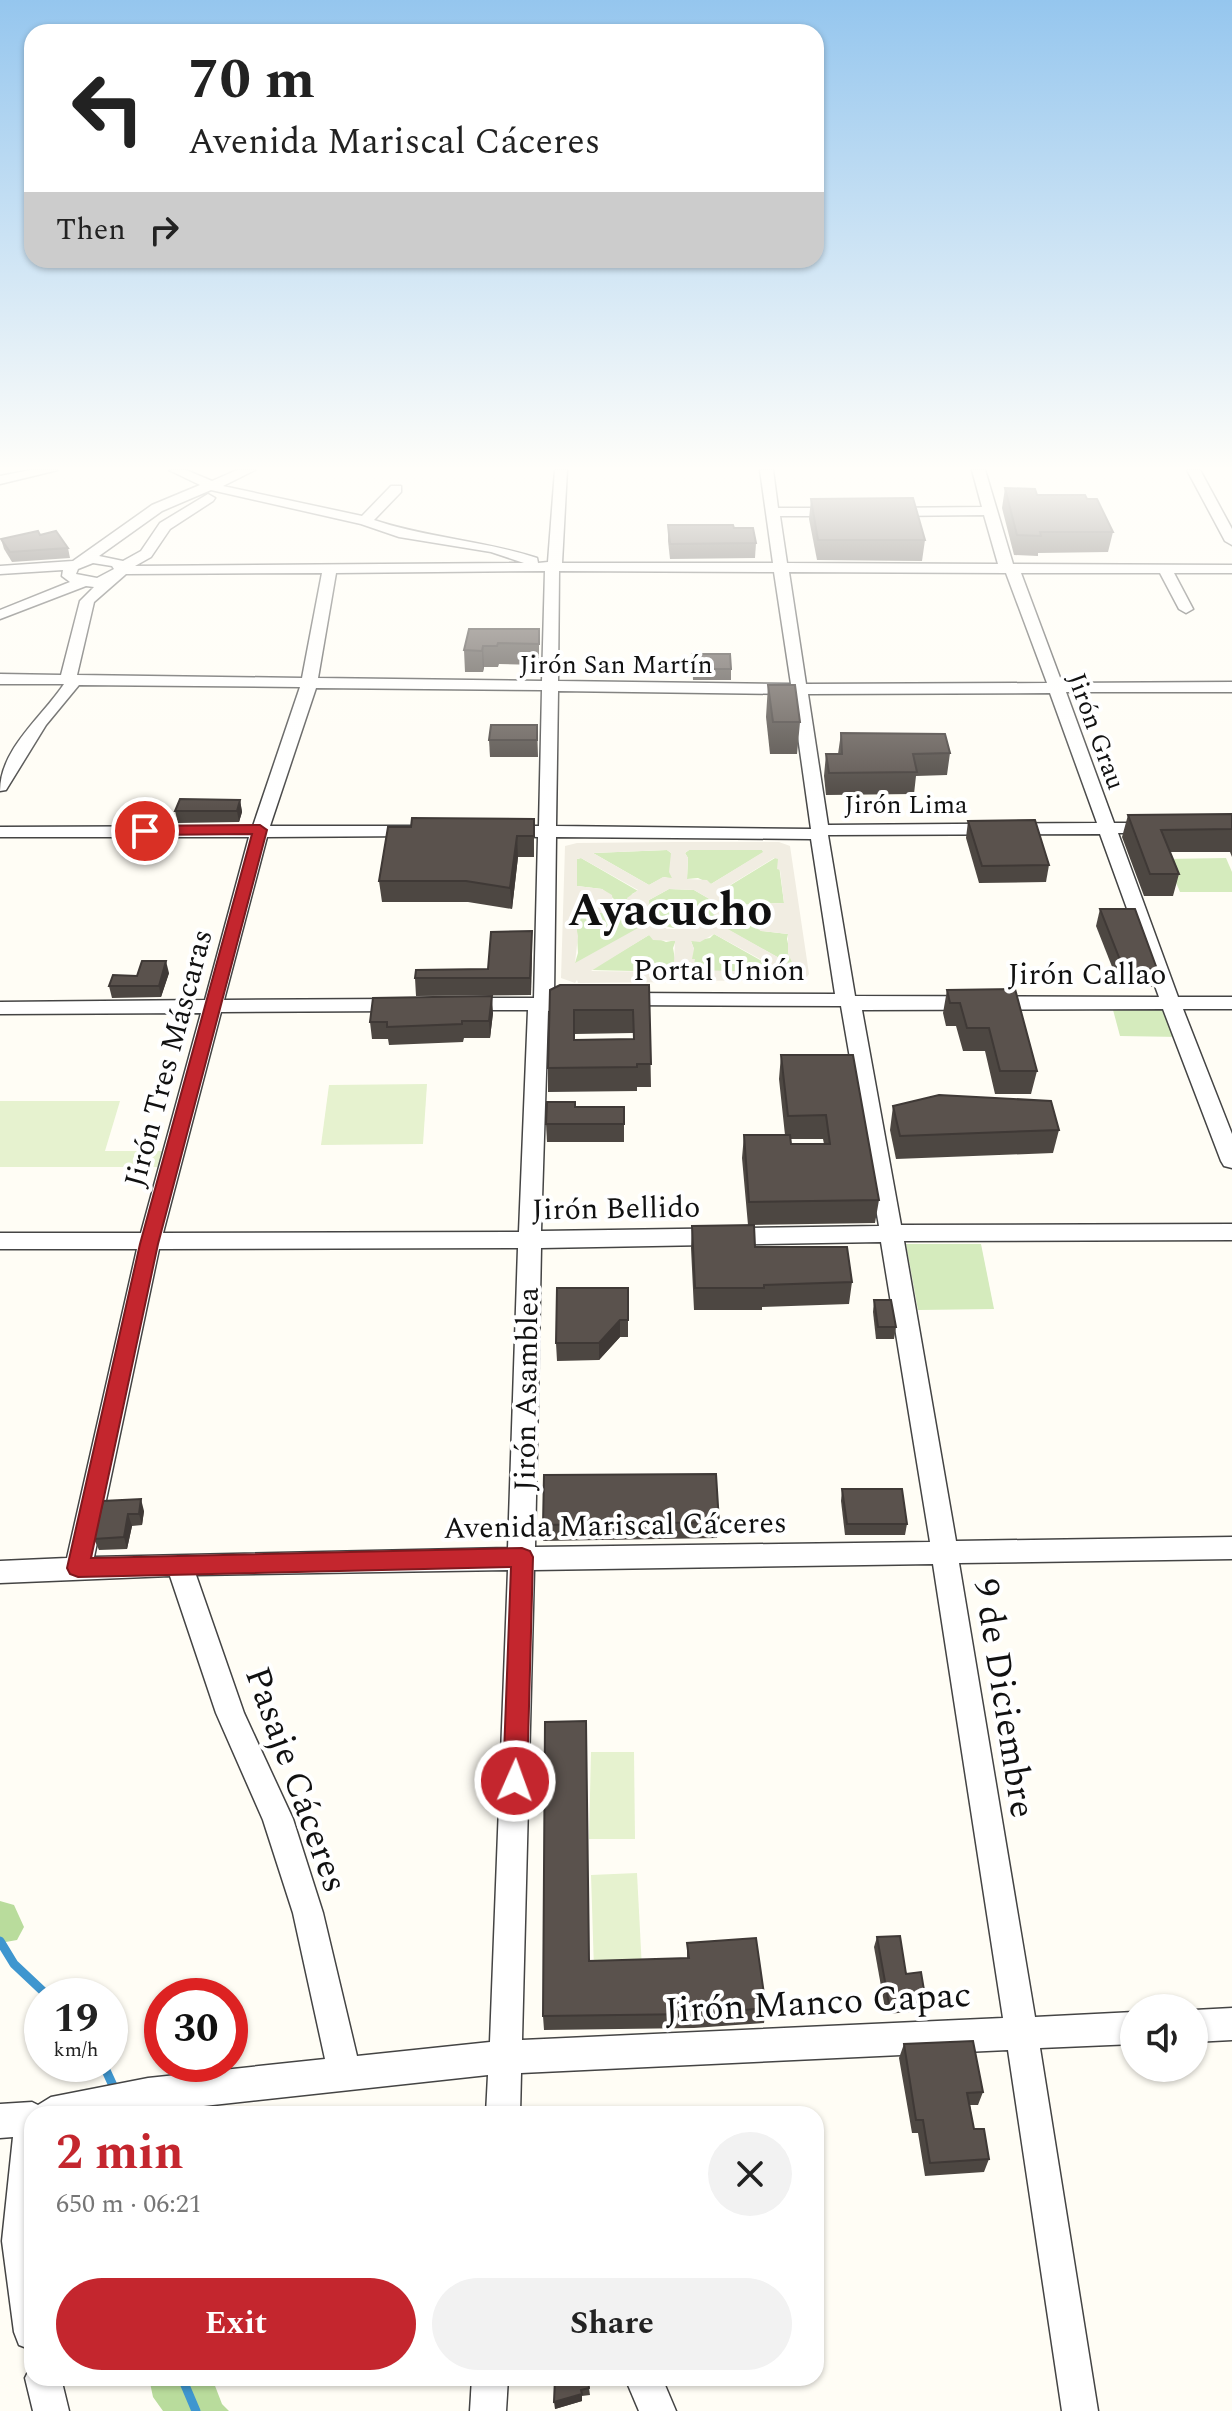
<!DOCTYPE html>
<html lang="en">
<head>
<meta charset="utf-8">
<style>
	body { margin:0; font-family:Spectral,serif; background:#f2f2f2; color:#222; height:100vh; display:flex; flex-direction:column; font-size:30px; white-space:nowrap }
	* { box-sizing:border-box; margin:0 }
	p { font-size:26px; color:#767676 }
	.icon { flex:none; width:44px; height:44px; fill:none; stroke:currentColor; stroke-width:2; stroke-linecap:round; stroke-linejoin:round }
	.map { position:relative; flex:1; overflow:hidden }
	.panel { position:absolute; left:24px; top:2106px; width:800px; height:280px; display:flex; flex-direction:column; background:#fff; border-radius:24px; box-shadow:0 2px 6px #0004 }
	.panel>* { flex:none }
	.banner { position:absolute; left:24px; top:24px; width:800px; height:244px; border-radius:24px; box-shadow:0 2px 6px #0004; background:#fff; color:#222; overflow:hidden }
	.fabs { position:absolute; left:1120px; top:1994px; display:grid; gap:16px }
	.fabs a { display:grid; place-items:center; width:88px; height:88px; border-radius:50%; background:#fff; box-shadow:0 2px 6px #0004; font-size:40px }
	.speed { position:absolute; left:24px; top:1978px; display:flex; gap:16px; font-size:40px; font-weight:700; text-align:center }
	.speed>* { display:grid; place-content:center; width:104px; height:104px; border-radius:50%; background:#fff; box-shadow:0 2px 6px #0004; line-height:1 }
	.speed small { font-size:20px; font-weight:400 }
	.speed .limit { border:12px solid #d22; background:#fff; color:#111 }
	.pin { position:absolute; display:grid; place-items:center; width:68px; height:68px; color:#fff; margin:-34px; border:4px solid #fff; border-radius:50%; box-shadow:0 2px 8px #0007 }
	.me { position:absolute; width:88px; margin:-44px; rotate:2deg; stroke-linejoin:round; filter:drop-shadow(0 0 6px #0008) }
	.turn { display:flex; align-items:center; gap:28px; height:168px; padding:0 32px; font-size:36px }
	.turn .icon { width:104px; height:104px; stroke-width:2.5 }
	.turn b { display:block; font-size:56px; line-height:68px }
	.then { display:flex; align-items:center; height:76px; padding:0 32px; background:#0003; gap:16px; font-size:30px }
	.round { display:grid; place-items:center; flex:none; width:84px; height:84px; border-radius:42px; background:#f2f2f2 }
	.summary { display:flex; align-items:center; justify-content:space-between; height:136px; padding:0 32px }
	h1 { font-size:48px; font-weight:700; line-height:60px; color:#c4262e }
	.primary-button { display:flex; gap:16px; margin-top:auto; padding:16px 32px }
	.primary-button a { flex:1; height:92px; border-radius:48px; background:#c4262e; color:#fff; font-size:32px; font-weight:700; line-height:92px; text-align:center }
	.primary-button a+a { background:#f2f2f2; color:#222 }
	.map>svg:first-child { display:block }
</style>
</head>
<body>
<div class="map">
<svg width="1232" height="2411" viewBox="0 0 1232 2411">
	<rect width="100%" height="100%" fill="#fffdf5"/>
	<g fill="#d5ebbd">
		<polygon points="667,850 671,853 672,879 664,877 649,885 593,853"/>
		<polygon points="689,850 762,850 764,852 711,884 698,878 687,879 688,858 685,853"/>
		<polygon points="581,858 638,891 632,894 629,905 613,905 614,899 602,889 577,886 577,859"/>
		<polygon points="775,858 778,858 784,903 733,905 728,893 721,891"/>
		<polygon points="1226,858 1232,872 1232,892 1180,892 1166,859"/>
		<path d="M669 889 694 890 713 901 714 917C689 933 670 932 646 916L649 900Z"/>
		<polygon points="580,913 628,913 627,919 639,928 579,964 575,963 578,953 576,916"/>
		<polygon points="733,914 749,914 761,931 788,934 787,939 792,962 788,963 725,928 732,924"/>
		<polygon points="714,934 778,970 777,972 697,972 692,970 691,951 694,949 691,941 710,938"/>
		<polygon points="649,935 666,942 676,940 673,948 677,970 673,972 591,970"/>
		<polygon points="1112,1006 1168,1006 1180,1037 1120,1036"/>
		<polygon points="981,1244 994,1309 918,1310 906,1244"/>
	</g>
	<g fill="#b9dc9c">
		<polygon points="0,1901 14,1905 24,1927 17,1940 0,1943"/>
		<polygon points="149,2378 212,2378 222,2404 229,2411 163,2411 153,2397"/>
	</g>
	<g fill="#e6f2cf">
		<polygon points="427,1084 423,1144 321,1145 329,1085"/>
		<polygon points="0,1101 120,1101 105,1151 164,1151 160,1167 0,1167"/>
		<polygon points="591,1752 634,1752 635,1839 589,1839"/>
		<polygon points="637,1873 642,1969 594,1971 591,1875"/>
	</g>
	<path fill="#f1ede2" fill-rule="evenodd" d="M676 842H779L790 846 809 974 806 978 797 982 684 980 683 982 578 983 577 980 575 983 561 978 565 846 577 843ZM667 850 671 853 669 872 672 878 663 877 649 885 593 853ZM689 850H762L763 852 711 884 707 880 687 879 688 858 685 853ZM581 858 638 890 627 898 629 904 613 905 612 895 602 889 577 886V859ZM774 858 778 859 777 869 780 870 784 903 733 905 735 900 722 890ZM669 889 694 890 713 901 714 918 695 929H667L648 917 649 900ZM580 913H627L625 919 638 928 575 963 578 936 576 926 578 925 576 916ZM733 914H748L750 924 761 931 788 934V954L792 962 788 963 726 928 733 925 736 917ZM714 934 778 969 777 972 693 970 695 959H692L694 949 691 941 700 942ZM649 935 653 940 675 941 674 963 677 970 673 972 591 971Z"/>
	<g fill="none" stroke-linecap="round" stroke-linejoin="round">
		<g stroke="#3f96cf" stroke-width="9">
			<polyline points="0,1941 14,1964 48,1996"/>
			<polyline points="103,2064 116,2092"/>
			<polyline points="182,2378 196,2411"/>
		</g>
		<g stroke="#444" stroke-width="3">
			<g id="minor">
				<polygon points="31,470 58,470 0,484 0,476"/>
				<path d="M169 470H186L212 481 237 470H255L223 486 362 516 391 486H401V492L374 520C427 538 482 540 537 558L538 563 548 562 555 470H567L562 563H773L760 470H773L778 508H837L844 512 837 516H780L787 563 998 564 984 515 887 516 880 512 887 508 982 507 972 470H985L1013 564 1232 565V573H1174L1193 609 1186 613 1179 609 1160 573H1021L1062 683 1232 682V692H1066L1114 823H1155L1164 828 1155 833H1118L1178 997H1232V1009H1183L1232 1134V1168L1224 1166 1221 1161 1163 1009 862 1010 901 1225 1232 1224V1240L904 1241 956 1541 1232 1537V1559L959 1563 1035 2017 1134 2012V2044L1040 2048 1098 2411H1062L1008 2050 521 2073 520 2114H486L488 2075 131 2114H32V2350L19 2345 14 2332 2 2241 13 2137 0 2138V2104L32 2102 38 2105 51 2097 148 2078 325 2059 293 1913 263 1820 216 1713 170 1576 0 1583V1561L67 1558 137 1249H0V1233H141L201 1013 0 1014V1002L205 1000 249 837H0V827L253 826 300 687 79 685 46 725 6 790 0 791C0 749 42 717 64 684H0V674L61 675 80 601 94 587 86 586 0 619V610L70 582 62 576 63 570 0 574V566L73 561 152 505 200 485ZM211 490 361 524 399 537 491 552 524 563 135 566 151 557 170 529 213 501 215 498 208 494 160 523 141 551 123 561 99 556 162 511ZM93 563 112 566 114 569 97 578 76 574 78 569ZM545 571 542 681 318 678 336 573ZM559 571 774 572 791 684 558 681ZM789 572 1006 573 1047 683 806 684ZM322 573 302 678 77 675 94 602 126 574ZM316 688 542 690 539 826H508L499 831 508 836 538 837 534 998H462L452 1004 462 1010H528L519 1232 163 1233 221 1012 400 1011 410 1005 400 999 224 1000 267 837 417 836 426 831 417 826H270ZM558 691 792 694 811 829 556 826ZM1050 693 1097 823 828 825 808 694ZM1100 834 1159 997 855 996 828 835ZM556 837 811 839 835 994 622 993 612 999 622 1005 841 1006 879 1226 541 1231 548 1011 586 1003 589 999 579 993 554 996ZM881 1242 930 1542 535 1547 541 1248ZM515 1248H518L508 1548 94 1557 159 1249ZM933 1564 1003 2018 522 2040 534 1570ZM508 1570 490 2042 357 2056 323 1913 293 1819 244 1713 196 1575Z"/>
				<polygon points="1187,470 1200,470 1232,529 1232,545 1225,541"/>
				<polygon points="1232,2008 1232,2040 1194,2042 1194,2010"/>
				<polygon points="32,2364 32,2378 61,2378 69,2411 33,2411 25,2378"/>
				<polygon points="472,2378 508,2378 506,2411 470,2411"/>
				<polygon points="625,2378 662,2378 676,2411 639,2411"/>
			</g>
		</g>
		<use href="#minor" fill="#fff" fill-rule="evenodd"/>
	</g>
	<g fill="#4d4742" fill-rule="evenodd">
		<polygon points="1005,488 1037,495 1087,499 1113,532 1108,552 1038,553 1038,556 1014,555 1002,508"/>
		<polygon points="811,499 925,540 922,561 817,560 809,519"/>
		<polygon points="668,525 734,528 756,543 755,558 670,559 668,541"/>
		<polygon points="40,535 68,548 70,558 12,562 4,549 1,539"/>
		<polygon points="539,629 539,665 499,664 498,667 484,667 483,672 465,672 464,650"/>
		<polygon points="692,654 731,669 731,680 693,680"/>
		<polygon points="768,685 800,722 797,754 770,754 766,717"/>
		<polygon points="537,725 538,757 490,757 489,740"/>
		<polygon points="841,733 950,753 947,775 916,776 914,794 826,795 824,776 826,754 838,754"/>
		<polygon points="240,800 242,812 239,822 178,823 175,811"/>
		<polygon points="1232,814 1232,857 1230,852 1170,852 1179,874 1173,896 1144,896 1122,837 1128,815"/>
		<polygon points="534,819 534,857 518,857 512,909 468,902 382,902 379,881 411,827"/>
		<polygon points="968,821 1049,865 1046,882 979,883 966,838"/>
		<polygon points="1100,909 1157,969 1152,987 1120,987 1096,926"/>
		<polygon points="532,931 531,995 416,996 415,978 488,969"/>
		<polygon points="169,973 161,997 112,998 109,986 137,976"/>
		<path d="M649 985 651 1087H637V1091L548 1092V1068L550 990ZM633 1033V1039L575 1040V1034Z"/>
		<polygon points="947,990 1037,1071 1031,1094 995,1094 985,1051 963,1051 956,1026 946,1026 943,1013"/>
		<polygon points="493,1013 490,1038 464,1038 463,1042 389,1045 388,1039 372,1039 370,1022"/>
		<path d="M781 1055H853L879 1200 875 1223 748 1225 742 1158 744 1135H785L779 1079ZM790 1139H823L824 1144H791Z"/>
		<polygon points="893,1106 1059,1130 1053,1153 896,1159 890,1130"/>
		<polygon points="575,1107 624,1107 624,1142 547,1142 546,1124"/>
		<polygon points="692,1226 755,1247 852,1282 849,1304 762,1307 762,1310 694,1310 691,1248"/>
		<polygon points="628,1288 628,1337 620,1337 599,1360 557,1361 556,1343"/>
		<polygon points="874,1300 896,1327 894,1339 876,1339 873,1312"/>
		<polygon points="842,1489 907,1524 905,1535 845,1535 841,1501"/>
		<polygon points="103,1501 144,1511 142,1525 132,1526 127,1549 99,1550 94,1539"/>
		<polygon points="719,1522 717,1538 543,1541 543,1525"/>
		<polygon points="877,1937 926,2002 923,2011 886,2014 874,1947"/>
		<polygon points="687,1943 766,2008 764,2023 694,2028 544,2030 543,2016 687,1958"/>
		<polygon points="904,2044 983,2092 978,2105 970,2105 974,2129 989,2159 984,2172 925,2176 918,2133 912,2133 899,2058"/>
		<polygon points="555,2378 589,2388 590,2395 582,2396 582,2401 555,2409"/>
	</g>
	<g fill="#3f3936">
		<polygon points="483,646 484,667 483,672 482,651"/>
		<polygon points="240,800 242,812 239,822 237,811"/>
		<polygon points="517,836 518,857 512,909 510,888"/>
		<polygon points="532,931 532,949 531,995 530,978"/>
		<polygon points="166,961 169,973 161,997 159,986"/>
		<polygon points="492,996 493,1013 490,1038 489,1021"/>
		<polygon points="620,1320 620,1337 599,1360 599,1343"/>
		<polygon points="141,1499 144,1511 142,1525 139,1514"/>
		<polygon points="128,1514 132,1526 127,1549 124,1537"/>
		<polygon points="582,2394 582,2401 555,2409 554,2402"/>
	</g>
	<g fill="#5a524d" stroke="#3f3936" stroke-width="2" fill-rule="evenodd">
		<polygon points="1005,488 1035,489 1037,495 1085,495 1087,499 1097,499 1113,532 1040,532 1041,536 1017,535"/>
		<polygon points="913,498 925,540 818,540 811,499"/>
		<polygon points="668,525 733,525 734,528 753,528 756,543 670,544"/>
		<polygon points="38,531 40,535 56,531 68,548 10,552 1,539"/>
		<polygon points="469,629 539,629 539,644 498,643 497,646 483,646 482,651 464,650"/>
		<polygon points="692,654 730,654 731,669 693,669"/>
		<polygon points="768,685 795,685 800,722 773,722"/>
		<polygon points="491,725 537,725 537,740 489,740"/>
		<polygon points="841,733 945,734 950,753 913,754 917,772 829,773 826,754 842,754"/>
		<polygon points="180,799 240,800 237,811 175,811"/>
		<polygon points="1232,814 1232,829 1161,830 1179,874 1150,874 1128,815"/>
		<polygon points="412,818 534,819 534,836 517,836 510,888 466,881 379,881 388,827 411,827"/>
		<polygon points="1035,820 1049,865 982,866 968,821"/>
		<polygon points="1100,909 1135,909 1157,969 1124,970"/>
		<polygon points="532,931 530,978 415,978 416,970 488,969 491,932"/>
		<polygon points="142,961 166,961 159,986 109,986 113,975 137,976"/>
		<path d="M560 985H649L651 1064H637V1067L548 1068 550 990ZM574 1010H633L634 1039 574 1040Z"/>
		<polygon points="1015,989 1037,1071 1000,1071 989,1028 967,1028 960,1003 950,1003 947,990"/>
		<polygon points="492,996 489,1021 462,1021 462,1024 387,1027 387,1022 370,1022 373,998"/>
		<polygon points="781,1055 853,1055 879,1200 749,1202 744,1135 790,1135 791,1144 830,1144 826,1115 788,1116"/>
		<polygon points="939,1095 1051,1101 1059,1130 900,1136 893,1106"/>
		<polygon points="547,1102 575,1102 575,1107 624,1107 624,1124 546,1124"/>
		<polygon points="754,1225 755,1247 847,1247 852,1282 764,1285 764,1288 695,1288 692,1226"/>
		<polygon points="557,1288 628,1288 628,1320 620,1320 599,1343 556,1343"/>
		<polygon points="874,1300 891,1300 896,1327 878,1327"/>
		<polygon points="716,1474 719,1522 543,1525 544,1475"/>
		<polygon points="842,1489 902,1489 907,1524 847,1524"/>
		<polygon points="141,1499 139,1514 128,1514 124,1537 94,1539 103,1501"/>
		<polygon points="586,1721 589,1961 689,1958 687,1943 756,1938 766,2008 695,2014 543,2016 545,1722"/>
		<polygon points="900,1936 906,1974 921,1972 926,2002 889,2004 877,1937"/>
		<polygon points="973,2041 983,2092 967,2093 974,2129 984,2129 989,2159 930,2163 923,2120 916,2120 904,2044"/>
		<polygon points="555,2378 588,2378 589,2388 581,2390 582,2394 554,2402"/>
	</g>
	<linearGradient id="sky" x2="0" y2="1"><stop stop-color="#95c6ee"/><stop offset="0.58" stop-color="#fffefa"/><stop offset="1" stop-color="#fffefa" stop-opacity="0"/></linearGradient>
	<rect width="1232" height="808" fill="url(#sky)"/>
	<polygon fill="#c4262e" stroke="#7f191e" stroke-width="2" points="260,825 267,830 158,1244 91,1558 522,1548 530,1551 533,1557 527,1781 524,1789 515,1792 507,1789 503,1781 511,1567 78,1577 70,1574 67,1568 140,1244 252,834 145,835 137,831 145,826"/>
	<g text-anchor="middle" stroke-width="8" stroke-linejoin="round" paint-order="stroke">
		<g font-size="26" fill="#111" stroke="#fff">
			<text x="616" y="673">Jirón San Martín</text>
			<text transform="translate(1097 731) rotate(70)" y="9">Jirón Grau</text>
			<text x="906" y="813">Jirón Lima</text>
		</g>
		<g font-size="30" fill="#111" stroke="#fff">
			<text x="719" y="980">Portal Unión</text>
			<text x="1087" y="984">Jirón Callao</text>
			<text transform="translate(168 1058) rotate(-75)" y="10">Jirón Tres Máscaras</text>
			<text transform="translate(616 1208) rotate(-1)" y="10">Jirón Bellido</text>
			<text transform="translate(526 1389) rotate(-89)" y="10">Jirón Asamblea</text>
			<text transform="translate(615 1525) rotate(-1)" y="10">Avenida Mariscal Cáceres</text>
		</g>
		<g font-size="36" fill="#111" stroke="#fff">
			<text transform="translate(1006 1698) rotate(81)" y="13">9 de Diciembre</text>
			<text transform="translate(298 1779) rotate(70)" y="13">Pasaje Cáceres</text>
			<text transform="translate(818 2001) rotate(-3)" y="13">Jirón Manco Capac</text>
		</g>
		<g font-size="46" font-weight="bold" fill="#111" stroke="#fff">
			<text x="670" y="925">Ayacucho</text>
		</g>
	</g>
</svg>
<div class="fabs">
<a><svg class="icon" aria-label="sound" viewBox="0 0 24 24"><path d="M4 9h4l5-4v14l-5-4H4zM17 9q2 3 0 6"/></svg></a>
</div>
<div class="speed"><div>19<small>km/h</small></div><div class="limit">30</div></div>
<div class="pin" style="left:145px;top:831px;background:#d93025"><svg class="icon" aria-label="arrive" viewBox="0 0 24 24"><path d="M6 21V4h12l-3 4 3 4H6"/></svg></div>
<svg class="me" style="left:515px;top:1781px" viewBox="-20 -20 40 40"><circle r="17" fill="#c4262e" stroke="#fff" stroke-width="3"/><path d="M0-11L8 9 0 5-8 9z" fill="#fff"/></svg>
<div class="banner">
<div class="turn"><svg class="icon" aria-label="left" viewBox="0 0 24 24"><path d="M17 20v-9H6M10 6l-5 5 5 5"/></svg><div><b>70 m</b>Avenida Mariscal Cáceres</div></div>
<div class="then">Then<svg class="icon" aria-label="right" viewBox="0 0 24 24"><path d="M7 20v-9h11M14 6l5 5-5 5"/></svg></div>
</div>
<section class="panel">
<div class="summary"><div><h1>2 min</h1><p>650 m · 06:21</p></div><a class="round"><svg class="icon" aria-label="close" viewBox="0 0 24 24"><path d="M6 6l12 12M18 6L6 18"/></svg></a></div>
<div class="primary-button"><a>Exit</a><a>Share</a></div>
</section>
</div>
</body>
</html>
